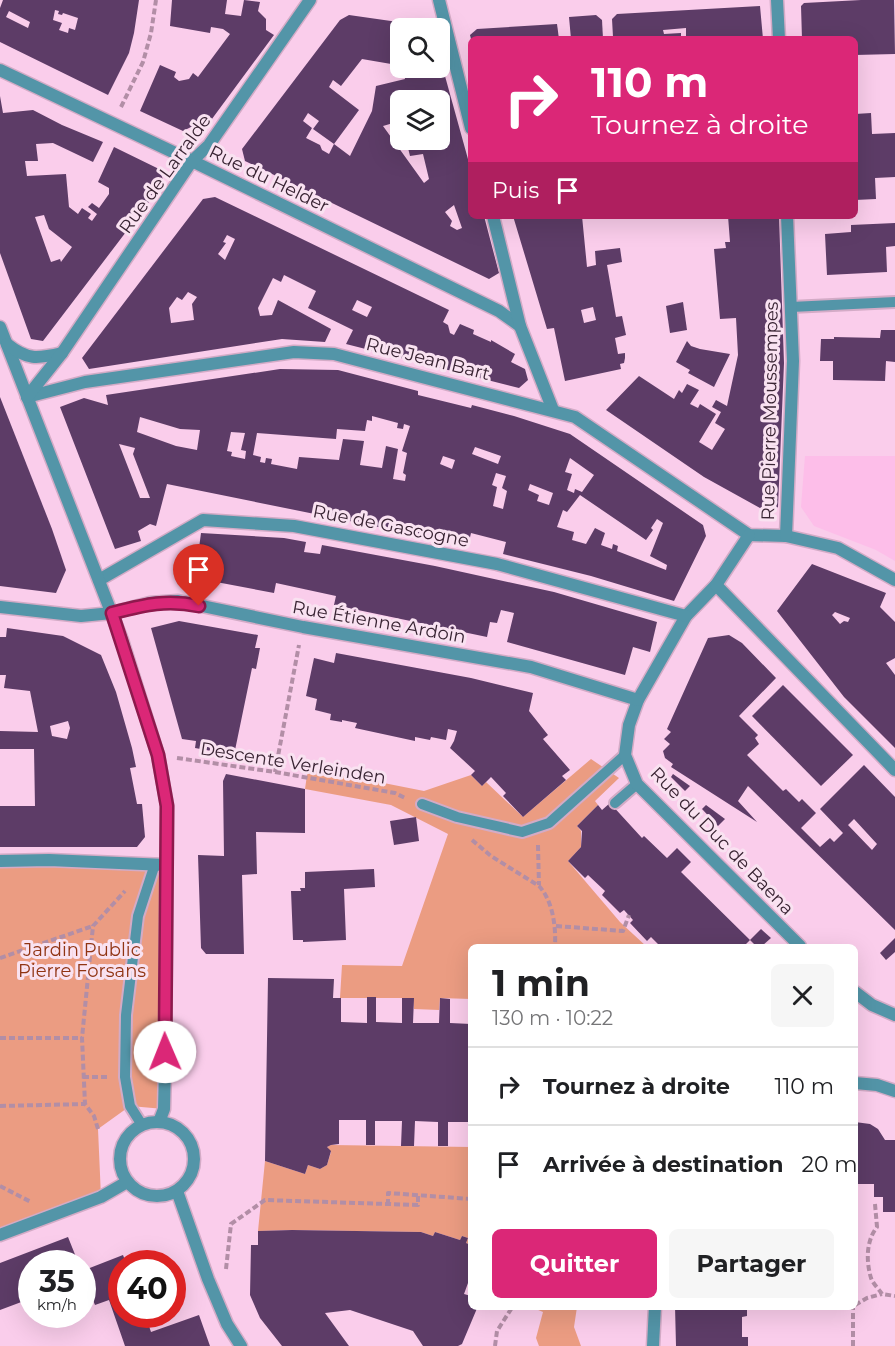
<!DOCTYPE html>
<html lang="fr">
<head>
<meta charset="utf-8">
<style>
	body { margin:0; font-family:Montserrat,sans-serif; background:#f6f6f6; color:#202124; height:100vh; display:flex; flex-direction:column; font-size:22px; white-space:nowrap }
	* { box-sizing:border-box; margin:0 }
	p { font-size:20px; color:#757577 }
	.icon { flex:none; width:33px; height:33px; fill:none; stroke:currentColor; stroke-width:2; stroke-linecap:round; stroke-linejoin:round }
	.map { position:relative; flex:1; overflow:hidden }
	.drawer { position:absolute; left:468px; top:944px; width:390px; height:366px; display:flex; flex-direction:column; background:#fff; border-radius:9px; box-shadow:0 6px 24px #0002 }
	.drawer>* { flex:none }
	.banner { position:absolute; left:468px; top:36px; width:390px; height:183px; border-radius:9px; box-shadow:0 6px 24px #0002; background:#db2777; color:#fff; overflow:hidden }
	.tools { position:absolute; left:390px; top:18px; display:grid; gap:12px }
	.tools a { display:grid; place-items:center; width:60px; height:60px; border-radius:9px; background:#fff; box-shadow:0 6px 24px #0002; font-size:30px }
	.speed { position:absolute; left:18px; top:1250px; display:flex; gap:12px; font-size:30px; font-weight:700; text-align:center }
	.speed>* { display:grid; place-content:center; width:78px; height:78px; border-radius:50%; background:#fff; box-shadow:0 6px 24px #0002; line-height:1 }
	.speed small { font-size:15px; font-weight:400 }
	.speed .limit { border:9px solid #d22; background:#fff; color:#111 }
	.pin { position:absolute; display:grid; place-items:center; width:51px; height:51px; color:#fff; margin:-62px -26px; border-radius:50% 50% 50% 0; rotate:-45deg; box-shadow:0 0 6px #0007 }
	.pin .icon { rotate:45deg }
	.me { position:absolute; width:66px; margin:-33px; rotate:359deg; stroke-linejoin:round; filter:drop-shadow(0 0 4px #0008) }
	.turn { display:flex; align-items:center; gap:21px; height:126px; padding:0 24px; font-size:27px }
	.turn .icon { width:78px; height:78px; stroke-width:2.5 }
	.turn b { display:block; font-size:42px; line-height:51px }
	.then { display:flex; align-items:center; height:57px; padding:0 24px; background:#0003; gap:12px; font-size:22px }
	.round { display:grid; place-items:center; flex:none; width:63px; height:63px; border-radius:9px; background:#f6f6f6 }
	.overview { display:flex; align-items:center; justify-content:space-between; height:102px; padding:0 24px }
	h1 { font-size:36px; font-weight:700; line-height:45px }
	.action { display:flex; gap:12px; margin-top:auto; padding:12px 24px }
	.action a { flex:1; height:69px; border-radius:9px; background:#db2777; color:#fff; font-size:24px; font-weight:700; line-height:69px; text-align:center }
	.action a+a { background:#f6f6f6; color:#202124 }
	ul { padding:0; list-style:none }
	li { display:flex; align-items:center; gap:18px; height:78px; padding:0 24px; border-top:2px solid #e0e0e0 }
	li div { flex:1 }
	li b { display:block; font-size:22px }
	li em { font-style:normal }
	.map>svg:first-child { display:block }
</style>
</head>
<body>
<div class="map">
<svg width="895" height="1346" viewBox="0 0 895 1346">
	<rect width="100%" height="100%" fill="#facdeb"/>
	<polygon fill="#fdbee9" points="805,456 895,456 895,561 876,550 814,526 801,507"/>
	<g fill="#eb9c82">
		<polygon points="591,759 619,778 595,801 598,805 577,826 581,831 581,847 568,861 620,922 646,946 471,946 471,999 440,998 439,1010 414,1009 413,998 340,998 342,965 402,966 448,834 391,805 305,789 308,768 424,791 471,775 482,786 486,782 523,817"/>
		<polygon points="0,861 166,865 164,1109 130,1106 98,1129 101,1197 0,1235"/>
		<polygon points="331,1145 471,1147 471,1245 466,1243 468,1238 462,1236 460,1240 435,1232 433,1236 421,1232 292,1230 258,1231 265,1161 305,1174 308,1165 320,1169 327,1165 331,1152 327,1147"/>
		<polygon points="531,1307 577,1307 574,1327 581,1346 539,1346 536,1338 543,1312"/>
	</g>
	<g fill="#5d3c67" fill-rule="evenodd">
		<path d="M3 0H139L134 33 129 53 108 95 0 42V8ZM55 10 59 11 58 14 62 15 63 13 78 18 75 30 69 28 68 33 59 30 62 23 53 20ZM9 11 30 22 28 28 6 17Z"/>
		<polygon points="172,0 227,0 225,14 241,16 244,0 260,2 258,11 266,19 266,30 274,35 206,127 195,125 183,131 140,111 160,65 176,72 174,77 179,81 189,79 193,73 198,77 230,34 223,29 211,27 210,33 170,26"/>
		<polygon points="861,0 894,0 895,54 855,55 855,39 802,39 801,6 804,3"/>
		<polygon points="760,6 763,39 686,39 686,28 663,30 664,34 681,33 681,39 615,39 613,37 612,19 617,14"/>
		<path d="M349 15 426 26 428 28H400V68H440V58L471 170V216H484L499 273 489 279 245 161 242 149 340 20ZM362 59 397 65 399 70 404 73 405 79 376 86 372 111 350 156 334 144 329 154 322 150 320 145 306 138 312 128 303 121 308 113 319 121 313 129 334 144 359 110 329 87 333 80 341 86ZM400 100H440V140H406L410 156 423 154 429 179 424 183 383 126 400 121ZM454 205 462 228 457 230 450 226 452 221 445 212Z"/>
		<polygon points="596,15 602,20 603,39 571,39 569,17"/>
		<polygon points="557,24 559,39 471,39 470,35 477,29"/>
		<path d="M0 96 3 113 33 110 62 125 103 142 93 162 53 143 36 144 38 161H25L27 176 66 174 69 207 78 214 82 208 91 214 88 218 92 221 97 214 88 207 92 203 99 208 109 194V188L98 182 114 147 159 169 164 182 43 341 31 339 0 253ZM44 215 49 229 72 247 61 262 60 259 51 262 35 217Z"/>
		<polygon points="871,113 872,134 895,133 895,177 875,178 876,199 855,200 855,114"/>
		<path d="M215 197 449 310 443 322 448 325 450 333 454 335 460 324 474 330 473 334 491 342V340L515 354 511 362 525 369 528 380 519 388 346 344 353 330 308 308 316 291 284 275 281 282 273 278 258 308 260 316 272 315 278 300 331 329 325 342 282 339 89 369 82 358 203 199ZM227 235 235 239 225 260 218 254 226 243 223 242ZM188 292 197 297 192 304 194 320 171 323 169 308 177 297 182 300ZM357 300 372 307 367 317 352 310Z"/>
		<path d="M513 216H582L587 267 596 265 595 251 620 248 622 262 607 265 616 317 622 316 626 335 615 338 618 354 625 353V358L624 363 620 364 621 369 565 381 554 328 547 329ZM593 307 596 320 584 323 581 310Z"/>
		<polygon points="728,216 779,216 784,363 778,507 769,513 704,477 606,410 639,376 674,399 679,390 682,393 687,384 699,390 690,404 698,408 700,404 716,414 699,442 712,450 725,429 715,423 721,412 712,407 716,400 727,406 738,355 736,318 720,319 714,249 726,248 725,242 730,242"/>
		<polygon points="895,223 895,246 886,247 887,272 827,275 825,234 851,232 851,225"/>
		<polygon points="683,302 687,330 670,333 666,306"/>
		<polygon points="881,330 895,330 895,362 886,361 885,381 833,380 833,361 820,361 821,339 834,339 834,337 880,338"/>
		<polygon points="687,341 691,346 700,349 730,354 714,387 688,373 690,370 676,362"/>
		<path d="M280 369 338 370 418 391V395L471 408 472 405 514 416 570 434 703 525 706 536 674 601 591 576 503 554 506 542 471 533 468 546 455 543 457 536 424 530 423 536 167 484 156 526 150 524 138 531 141 541 115 549 60 407 84 398 108 405 106 395ZM372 416 398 423 397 428 403 429 404 424 410 426 402 451 407 453 403 473 406 475 405 481 393 479 398 449 386 446 382 468 360 465 364 441 343 439 339 460 299 457 297 469 271 464 272 459 266 458 265 463 260 462 261 457 253 455 257 433 336 439 337 429 365 431 367 420 372 421ZM140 417 180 429 200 430 197 450 176 446 137 432ZM231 432 245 433 241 450 246 451 245 459 231 456 232 452 227 451ZM119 444 135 448 133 454 150 498H140ZM475 447 501 456 498 464 472 454ZM443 456 455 460 452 469 440 464ZM570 458 594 475 582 492 575 489 574 493 567 490 572 474 565 472ZM496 473 506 476 502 488 507 491 503 509 493 506 497 487 492 485ZM530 484 553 493 549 505 537 501 539 495 528 490ZM580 495 646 540 653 530 651 528 657 519 663 523 650 556 667 565 666 570 617 551 618 546 613 544 612 549 601 545 605 533 595 528 586 544 572 540 574 532 557 527 563 510 567 512Z"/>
		<polygon points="0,397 52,529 66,570 56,593 0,586"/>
		<polygon points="201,533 284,538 306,542 304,552 320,554 322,545 435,566 554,592 657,622 650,652 633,647 625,675 507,642 514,613 501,610 497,623 490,622 487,637 334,605 336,596 276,583 274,593 195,578"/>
		<path d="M812 564 886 593 880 607 895 622V658L886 663 895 675V748L844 697 777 611ZM835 612 850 618 848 622 844 621 840 624 832 615Z"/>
		<polygon points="179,621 258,635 255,648 260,648 256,669 252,668 234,755 195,748 196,741 182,739 151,628"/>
		<path d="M7 628 63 636 101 655 116 692 132 748 136 767 130 768 137 804H142L145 837 137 847H0V806H35L34 749H0V731L38 732 30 691 4 688 6 675H0V637H6ZM68 721 70 728 67 739 52 736 50 726Z"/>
		<path d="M729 635 742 643 776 678 739 716 758 735 755 738 759 744 747 755 783 791 786 789 799 802 802 799 816 813 801 828 820 847 830 838 834 842 843 833 820 809 864 765 895 797V930L748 786 738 801 757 822 671 767 673 764 665 758 663 751 670 744 664 739 671 732 667 729 708 638ZM854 819 877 844 872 850 848 825Z"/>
		<polygon points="336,653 471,678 533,693 529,711 548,735 543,739 570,770 562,776 566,780 523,817 503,796 506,793 491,777 482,786 471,775 475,771 450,748 454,741 457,731 448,729 446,740 431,737 430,740 415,737 415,741 355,728 357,723 342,720 342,722 330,720 331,714 315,710 317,699 306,696 314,658 334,663"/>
		<polygon points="783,685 853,755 821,786 752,716"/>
		<polygon points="226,774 305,789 305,833 256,832 257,874 242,875 244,954 206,954 201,948 198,855 224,856 223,781"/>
		<polygon points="673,774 690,786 685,791 671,777"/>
		<polygon points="610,803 642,838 644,836 667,858 677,848 691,862 681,872 750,940 744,946 660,946 651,937 647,941 630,923 633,920 624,910 620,913 602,895 605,891 588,875 585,878 568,861 581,847 582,831 577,826 598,805 602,810"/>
		<polygon points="706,805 725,819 718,826 702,809"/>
		<polygon points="416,817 419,841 394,845 390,821"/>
		<polygon points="374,869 375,887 344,889 346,940 303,942 303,940 293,940 291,891 301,891 300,888 305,888 305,872"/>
		<polygon points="761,929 771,938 762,946 756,946 750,940"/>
		<polygon points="895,938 895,952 886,960 880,953"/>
		<polygon points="268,978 334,979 333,998 341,998 341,1022 367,1023 367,997 376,997 376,1022 402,1023 402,998 414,998 413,1023 439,1023 440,998 450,999 450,1023 471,1024 471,1122 448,1122 448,1146 438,1146 438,1122 415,1121 414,1146 401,1146 402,1121 375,1121 375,1145 366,1145 366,1120 339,1120 339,1144 331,1145 327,1147 331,1151 327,1165 320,1169 308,1165 305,1174 265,1161"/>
		<polygon points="855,1122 870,1124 878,1129 885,1140 895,1140 895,1212 883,1212 883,1197 874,1197 874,1184 855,1184"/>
		<polygon points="292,1230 421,1232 433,1236 435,1232 460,1240 462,1236 468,1238 466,1243 471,1245 471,1283 468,1283 464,1294 471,1296 471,1306 478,1306 462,1344 458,1346 423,1346 413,1331 350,1310 325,1313 349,1346 282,1346 260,1318 250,1295 251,1245 258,1245 258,1231"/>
		<polygon points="68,1237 78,1262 32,1263 32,1298 0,1310 0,1263"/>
		<polygon points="123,1255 126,1263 122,1263 122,1314 145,1314 151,1332 199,1315 210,1346 125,1346 109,1300 95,1305 82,1273 82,1271"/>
		<polygon points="675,1306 747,1306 747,1316 742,1317 742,1337 748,1337 748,1346 676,1346"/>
	</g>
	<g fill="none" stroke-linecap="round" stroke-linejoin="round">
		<g stroke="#d3abc6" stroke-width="14">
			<g id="service">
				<polyline points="791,307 895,302"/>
				<polyline points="615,803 637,784"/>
				<polyline points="422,804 457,817 522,832 549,823 625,755"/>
				<polyline points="142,1125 130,1106 125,1077 126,1015 138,916 155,864"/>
			</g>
		</g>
		<g stroke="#d3abc6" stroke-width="15">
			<g id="minor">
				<polyline points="439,0 471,128"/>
				<polyline points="777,0 779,39"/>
				<polyline points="0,70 192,161 499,311 520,326"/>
				<polyline points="493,216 520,326 553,410"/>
				<polyline points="27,397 85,382 294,352 334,354 575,417 749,535 786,536 838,548 895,580"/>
				<polyline points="749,535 716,585 686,616 638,700 629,725 625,755 637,784 800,946"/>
				<polyline points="786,536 793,361 787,216"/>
				<polyline points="99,580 203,520 294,526 497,564 686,616"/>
				<polyline points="716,585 895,770"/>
				<polyline points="0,607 81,616 112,613 150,603 178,601 303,627 531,667 638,700"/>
				<polyline points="0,861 49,860 166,865"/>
				<polyline points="855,992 872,1005 895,1015"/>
				<polyline points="855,1083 877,1085 895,1091"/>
				<polyline points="0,1235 101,1197 127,1182"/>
				<polyline points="653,1346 655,1306"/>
			</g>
		</g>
		<g stroke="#d3abc6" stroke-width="15">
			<g id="tertiary">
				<polyline points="0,327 122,640 158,755 167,805 165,1068 164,1109 159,1122"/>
				<path d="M7 344C27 360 37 359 62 353"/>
				<polyline points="27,397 62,353 192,161 209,145 310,0"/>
				<circle cx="157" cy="1159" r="37"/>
				<polyline points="177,1191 208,1279 227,1324 241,1346"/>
			</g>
		</g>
		<g stroke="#b28ea6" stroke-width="4" stroke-dasharray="6 3" stroke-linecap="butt">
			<polyline points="121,107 143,62 151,33 156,0"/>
			<polyline points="177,758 275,772 395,793 405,798"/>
			<polyline points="275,772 299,645"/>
			<path d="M472 840 491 856 539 886C553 901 556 927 555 946"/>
			<polyline points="538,845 539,885"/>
			<polyline points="556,926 623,931 629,915"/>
			<polyline points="0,958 93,926"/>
			<polyline points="0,1038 82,1038"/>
			<polyline points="83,1077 107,1077"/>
			<polyline points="0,1106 85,1104"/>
			<polyline points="98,1129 94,1116 85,1104 82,1038 93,926 125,891"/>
			<polyline points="0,1186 31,1202"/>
			<path d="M875 1204 877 1227C866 1241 866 1261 871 1278 873 1284 879 1289 882 1294L895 1296"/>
			<polyline points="388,1205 388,1193 471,1199"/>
			<polyline points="226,1269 231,1224 265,1200 418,1205 418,1194"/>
			<polyline points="855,1305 867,1298 882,1294"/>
			<polyline points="495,1346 497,1331 513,1306"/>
			<polyline points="853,1346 853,1306"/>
		</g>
		<use href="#service" stroke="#5395a8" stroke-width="10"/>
		<use href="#minor" stroke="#5395a8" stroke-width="12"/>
		<use href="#tertiary" stroke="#5395a8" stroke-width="12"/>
	</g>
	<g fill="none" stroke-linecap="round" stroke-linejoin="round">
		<g stroke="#8e194d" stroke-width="15">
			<path id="route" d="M165 1052 167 806 158 755 112 613C144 605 166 599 199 606"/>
		</g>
		<use href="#route" stroke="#db2777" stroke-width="10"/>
	</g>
	<g text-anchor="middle" stroke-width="6" stroke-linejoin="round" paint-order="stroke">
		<g font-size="18" fill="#392433" stroke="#f9e2f1">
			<text transform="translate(165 174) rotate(-54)" y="6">Rue de Larralde</text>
			<text transform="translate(269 179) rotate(26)" y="6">Rue du Helder</text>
			<text transform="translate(428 359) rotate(14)" y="6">Rue Jean Bart</text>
			<text transform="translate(770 411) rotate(-89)" y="6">Rue Pierre Moussempes</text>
			<text transform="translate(391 526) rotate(11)" y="6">Rue de Gascogne</text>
			<text transform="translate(379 622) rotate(10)" y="6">Rue Étienne Ardoin</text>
			<text transform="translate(293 763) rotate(9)" y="6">Descente Verleinden</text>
			<text transform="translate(722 841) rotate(46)" y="6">Rue du Duc de Baena</text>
		</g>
		<g font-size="18" fill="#903413" stroke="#f9e2f1">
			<text x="82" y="956">Jardin Public<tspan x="82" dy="21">Pierre Forsans</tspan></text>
		</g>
	</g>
</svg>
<div class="tools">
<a><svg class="icon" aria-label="search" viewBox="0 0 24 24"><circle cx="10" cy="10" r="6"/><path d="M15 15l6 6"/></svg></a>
<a><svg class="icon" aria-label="layers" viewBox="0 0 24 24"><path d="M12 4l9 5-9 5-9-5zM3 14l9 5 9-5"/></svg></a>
</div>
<div class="speed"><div>35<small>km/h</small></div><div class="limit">40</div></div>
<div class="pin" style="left:199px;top:606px;background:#d93025"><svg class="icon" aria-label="arrive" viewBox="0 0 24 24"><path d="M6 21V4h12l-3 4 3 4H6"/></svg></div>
<svg class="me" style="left:165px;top:1052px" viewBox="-20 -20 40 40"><circle r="19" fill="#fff"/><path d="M0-13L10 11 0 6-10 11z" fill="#db2777"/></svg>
<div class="banner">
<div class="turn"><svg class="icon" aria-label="right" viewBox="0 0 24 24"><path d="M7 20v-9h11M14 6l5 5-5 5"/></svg><div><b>110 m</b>Tournez à droite</div></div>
<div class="then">Puis<svg class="icon" aria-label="arrive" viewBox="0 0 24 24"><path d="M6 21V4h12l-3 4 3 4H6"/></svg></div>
</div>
<section class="drawer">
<div class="overview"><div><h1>1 min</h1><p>130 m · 10:22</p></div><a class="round"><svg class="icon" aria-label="close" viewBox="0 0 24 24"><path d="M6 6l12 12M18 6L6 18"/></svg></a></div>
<ul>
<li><svg class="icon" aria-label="right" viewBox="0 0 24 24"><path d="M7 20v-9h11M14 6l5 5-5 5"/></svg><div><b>Tournez à droite</b></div><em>110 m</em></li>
<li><svg class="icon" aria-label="arrive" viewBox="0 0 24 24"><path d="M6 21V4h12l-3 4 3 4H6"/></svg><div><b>Arrivée à destination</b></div><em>20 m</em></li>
</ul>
<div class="action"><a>Quitter</a><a>Partager</a></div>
</section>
</div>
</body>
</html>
